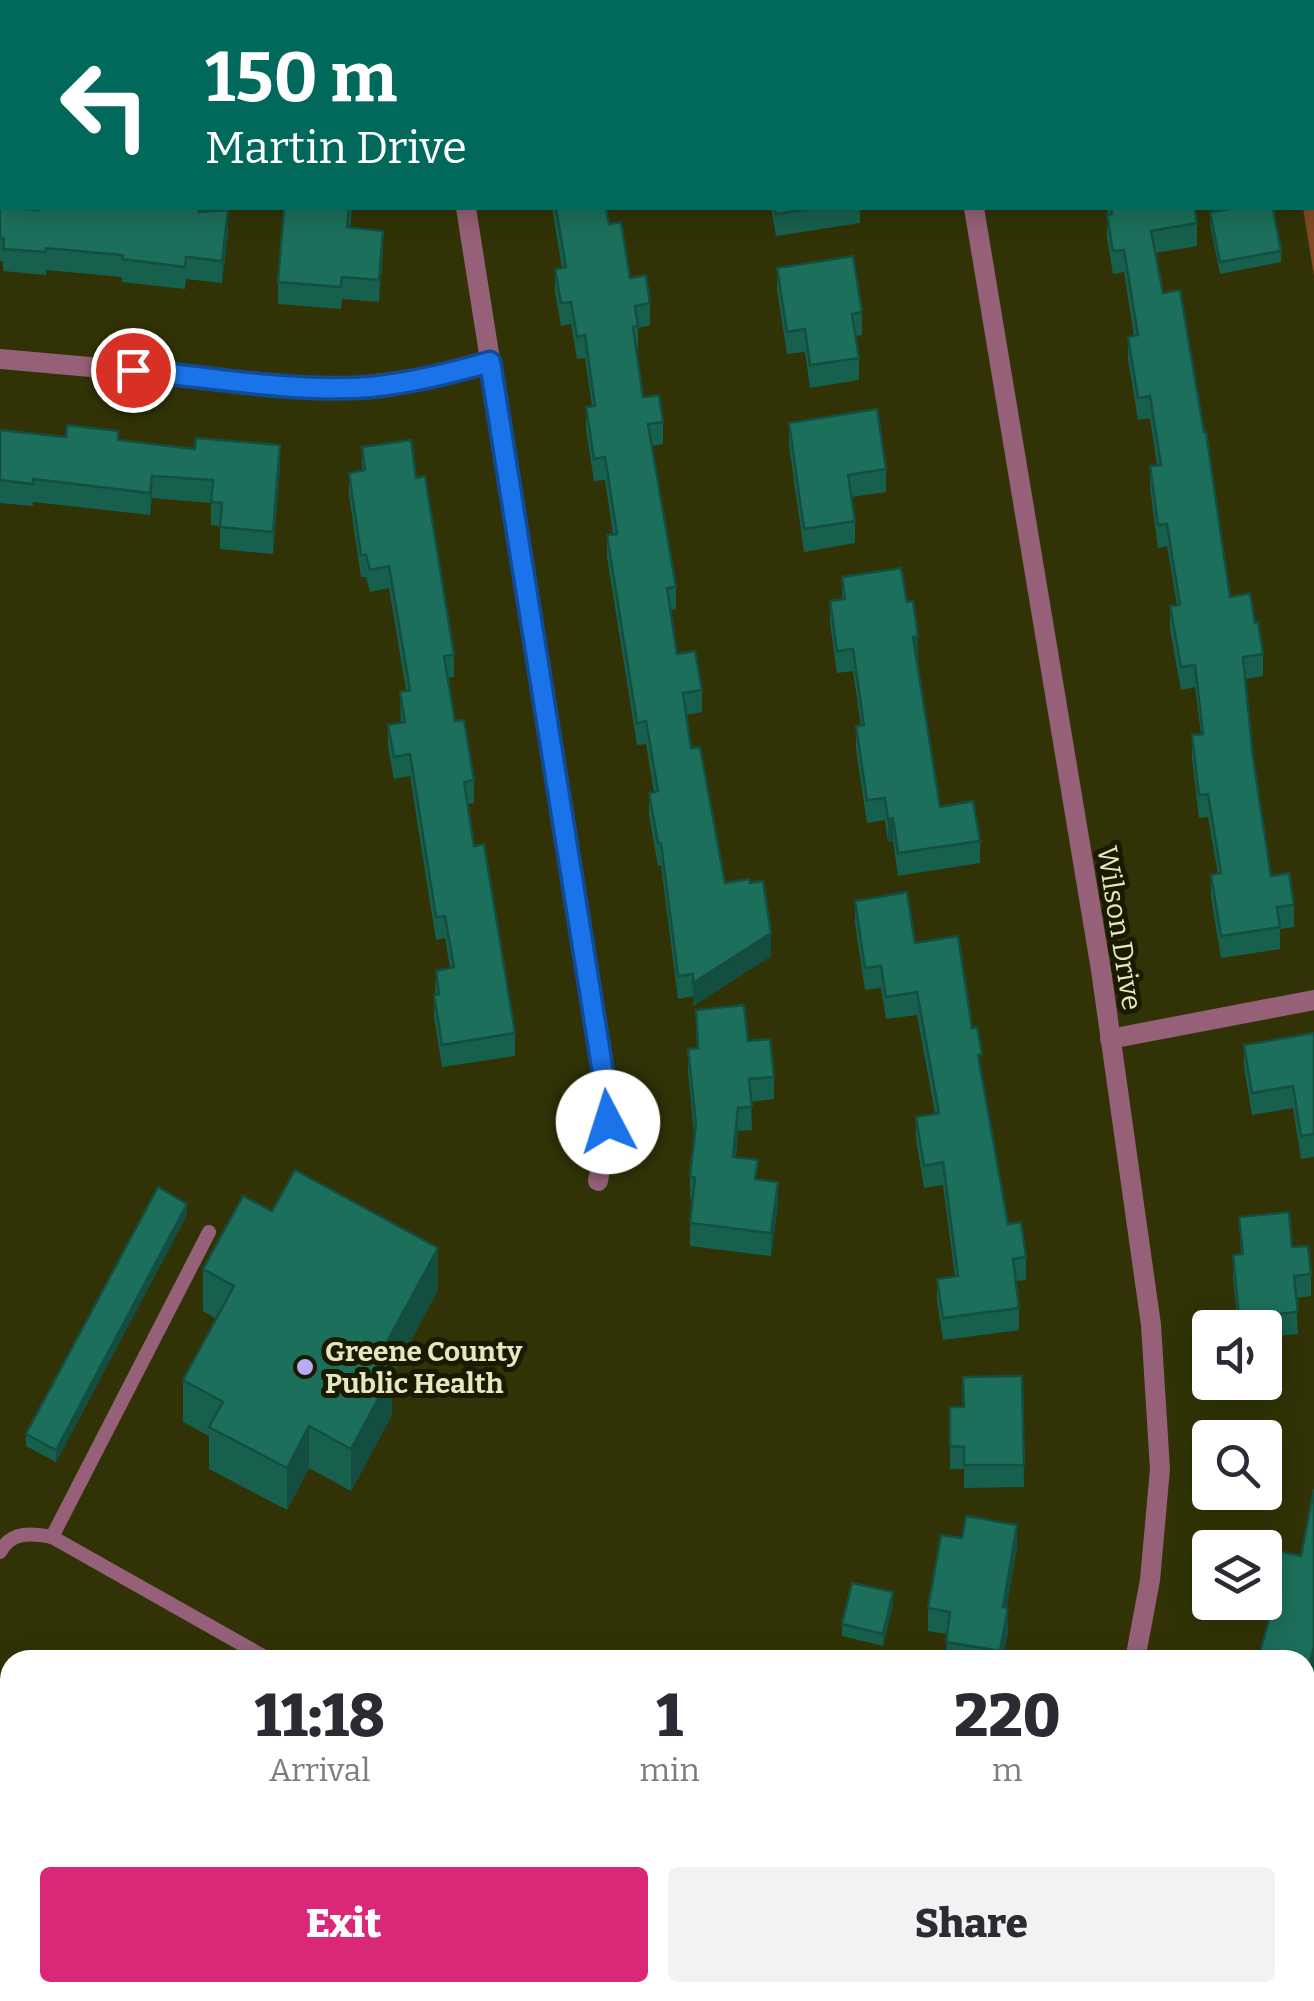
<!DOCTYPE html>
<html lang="en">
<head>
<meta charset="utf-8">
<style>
	body { margin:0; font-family:Bitter,serif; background:#f2f2f3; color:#2b2b33; height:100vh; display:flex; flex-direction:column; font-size:38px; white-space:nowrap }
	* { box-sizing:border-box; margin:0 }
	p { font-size:32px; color:#7c7c81 }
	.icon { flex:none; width:55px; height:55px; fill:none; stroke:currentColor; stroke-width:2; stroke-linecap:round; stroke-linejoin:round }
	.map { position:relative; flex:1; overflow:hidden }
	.sheet { position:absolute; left:0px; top:1650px; width:1315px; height:352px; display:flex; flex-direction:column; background:#fff; border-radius:30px 30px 0 0; box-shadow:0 5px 25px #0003 }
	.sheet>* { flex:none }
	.top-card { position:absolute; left:0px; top:0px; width:1315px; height:210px; box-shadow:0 5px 25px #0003; background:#00695c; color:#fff; overflow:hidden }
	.controls { position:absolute; left:1192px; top:1310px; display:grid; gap:20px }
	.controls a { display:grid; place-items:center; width:90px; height:90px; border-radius:10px; background:#fff; box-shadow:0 5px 25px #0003; font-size:50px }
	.pin { position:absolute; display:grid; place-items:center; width:85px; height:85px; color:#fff; margin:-42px; border:5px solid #fff; border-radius:50%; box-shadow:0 2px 10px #0007 }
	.me { position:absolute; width:110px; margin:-55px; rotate:355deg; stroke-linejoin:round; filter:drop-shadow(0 0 8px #0008) }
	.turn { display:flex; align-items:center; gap:35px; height:210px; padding:0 40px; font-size:45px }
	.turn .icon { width:130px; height:130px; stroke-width:2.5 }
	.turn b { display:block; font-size:70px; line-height:85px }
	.eta { display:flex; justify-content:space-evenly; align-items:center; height:170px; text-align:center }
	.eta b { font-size:60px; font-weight:800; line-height:70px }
	.cta { display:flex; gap:20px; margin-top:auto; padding:20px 40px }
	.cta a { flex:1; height:115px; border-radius:10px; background:#db2777; color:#fff; font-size:40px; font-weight:800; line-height:115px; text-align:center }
	.cta a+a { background:#f2f2f3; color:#2b2b33 }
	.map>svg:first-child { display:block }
</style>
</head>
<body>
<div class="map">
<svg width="1314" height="2001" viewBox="0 0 1314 2001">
	<rect width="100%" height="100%" fill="#313306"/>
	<polygon fill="#814925" points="1271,0 1314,0 1314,276 1303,208 1312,208 1312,2"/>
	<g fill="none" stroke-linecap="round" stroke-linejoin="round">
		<g stroke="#966178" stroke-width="14">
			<polyline points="52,1537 209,1232"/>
			<path d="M0 1552C11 1531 31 1533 52 1537L270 1660"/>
			<polyline points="896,1992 912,2001"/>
			<polyline points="287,2001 287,1992"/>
			<polyline points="663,2001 668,1992"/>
		</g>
		<g stroke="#966178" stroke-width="20">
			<polyline points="940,0 941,2"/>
			<polyline points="454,2 454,0"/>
			<polyline points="466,208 606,1092 608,1122 598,1181"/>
			<polyline points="974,208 1101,970 1151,1325 1160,1469 1150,1580 1135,1660"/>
			<path d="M0 359 326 388C383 386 435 377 490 362"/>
			<polyline points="1110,1039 1314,1000"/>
			<polyline points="1012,2001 1017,1992"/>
		</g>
	</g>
	<g fill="#18604e">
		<polygon points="0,0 170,0 170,2 2,2 2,11 0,11"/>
		<rect x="255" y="0" width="111" height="2"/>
		<polygon points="0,207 38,210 201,208 201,212 228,233 222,283 186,279 185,289 122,282 122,277 46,270 46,275 3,271 3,261 0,261"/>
		<polygon points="284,208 352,208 350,228 383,253 379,302 342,299 341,309 278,304 278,282"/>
		<polygon points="552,208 606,208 609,224 630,278 650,303 650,325 638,328 638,349 636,349 643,397 663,422 663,444 652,446 676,587 676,609 670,610 677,654 702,690 702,712 686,715 691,748 725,883 771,956 693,1006 693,996 678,999 661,865 658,866 649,815 649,793 654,792 646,744 637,745 607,557 607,535 613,534 605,480 594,481 586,429 586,407 592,406 585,358 577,359 571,324 561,326 555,292 555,269 562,268"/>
		<polygon points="771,208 860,208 860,223 776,236"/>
		<polygon points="1107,208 1195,208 1197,223 1197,246 1155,253 1230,597 1255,623 1263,654 1263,676 1245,679 1253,758 1271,876 1294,905 1294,927 1280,929 1280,949 1221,958 1211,897 1211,875 1218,874 1208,817 1199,818 1192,758 1192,735 1201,734 1195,687 1181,690 1170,629 1170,606 1177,605 1167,546 1158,548 1150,488 1150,466 1157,465 1150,418 1138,420 1128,359 1128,337 1134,336 1124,272 1113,274 1107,238 1107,215 1108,215"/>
		<polygon points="1210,212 1281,251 1281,262 1220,274 1210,224"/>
		<polygon points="777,268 862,312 862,335 855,336 859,358 859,380 810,388 805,352 787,354 777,290"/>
		<polygon points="789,423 886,469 886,492 851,497 855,521 855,543 804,552 789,445"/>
		<polygon points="0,430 66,437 118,440 280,468 273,554 220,549 220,526 211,525 211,503 152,498 150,515 33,502 33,506 0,503"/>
		<polygon points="362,447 416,478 454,655 454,677 448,678 455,721 474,780 474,803 468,804 474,846 515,1033 515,1056 442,1067 434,1017 436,971 450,968 445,938 436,940 410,776 394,779 388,747 388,725 401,723 400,692 406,690 389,588 370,592 366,577 361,577 349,495 349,473 362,471"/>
		<polygon points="842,577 907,602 918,659 916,659 940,807 980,841 980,863 898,876 893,841 888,842 885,820 867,823 856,749 856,726 861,726 853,671 837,673 830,623 830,601 842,599"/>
		<polygon points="855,901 915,943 972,1028 1008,1224 1026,1257 1026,1280 1015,1281 1019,1308 1019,1330 943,1340 937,1301 937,1279 955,1277 943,1185 924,1188 916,1139 916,1117 935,1113 917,1015 886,1019 881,988 865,990 855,923"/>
		<polygon points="696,1010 748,1041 774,1077 774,1099 751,1102 752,1130 738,1131 736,1157 758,1179 778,1204 771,1256 690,1246 690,1223 693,1199 690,1199 690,1176 694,1134 688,1071 688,1049 697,1048"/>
		<polygon points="1314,1033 1314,1157 1301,1159 1293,1108 1252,1115 1244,1067 1244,1045"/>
		<polygon points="272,1211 438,1290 392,1376 392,1415 351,1491 309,1468 287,1510 209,1469 209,1436 183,1422 183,1380 216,1319 203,1311 203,1269"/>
		<polygon points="187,1215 56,1462 26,1446 26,1434"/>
		<polygon points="1239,1217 1292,1247 1311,1274 1311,1296 1296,1298 1298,1334 1265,1337 1265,1328 1238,1328 1233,1278 1233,1255 1241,1254"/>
		<polygon points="1022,1376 1024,1487 964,1488 964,1469 950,1469 950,1407 963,1407"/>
		<polygon points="1017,1547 1006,1608 1008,1631 1003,1660 946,1660 947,1634 928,1631 928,1608"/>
		<polygon points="893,1604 883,1646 842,1636 842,1624"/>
		<polygon points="1305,1736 1314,1738 1307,1792 1305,1792"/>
		<polygon points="619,1992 615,2001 460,2001 460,1994"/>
	</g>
	<g fill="#144e40">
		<polygon points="228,210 228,233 222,283 222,261"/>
		<polygon points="383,231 383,253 379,302 379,280"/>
		<polygon points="280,445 280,468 273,554 273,532"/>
		<polygon points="152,476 152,498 150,515 150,493"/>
		<polygon points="918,636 918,659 913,660 913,637"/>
		<polygon points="893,818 893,841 888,842 888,819"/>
		<polygon points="771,933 771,956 693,1006 693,983"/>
		<polygon points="738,1108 738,1131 733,1180 733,1157"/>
		<polygon points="778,1182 778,1204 771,1256 771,1233"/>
		<polygon points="187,1204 187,1215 56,1462 56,1450"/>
		<polygon points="438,1248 438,1290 392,1376 392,1415 351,1491 351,1449 375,1364"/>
		<polygon points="309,1426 309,1468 287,1510 287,1468"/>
		<polygon points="1017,1525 1017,1547 1003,1630 1003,1607"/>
		<polygon points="893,1592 893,1604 883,1646 883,1634"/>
		<polygon points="1008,1608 1008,1631 1003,1660 1000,1660 1000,1651"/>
		<polygon points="1314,1646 1314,1669 1305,1703 1305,1681"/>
		<polygon points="1314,1741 1314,1763 1307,1792 1307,1770"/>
		<polygon points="591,1992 619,1992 619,1994 615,2001 586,2001"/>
	</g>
	<g fill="#1c705b" stroke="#144e40" stroke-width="2.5">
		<rect x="68" y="0" width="100" height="2"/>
		<polygon points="275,0 364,0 364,2 274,2"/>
		<rect x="540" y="0" width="96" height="2"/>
		<polygon points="783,0 840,0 841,2 761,2"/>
		<polygon points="1074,0 1137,0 1138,2 1075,2"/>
		<polygon points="0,207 38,210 38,208 199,208 199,212 228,210 222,261 186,257 185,267 122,259 123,255 46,248 46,252 3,249 4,239 0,238"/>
		<polygon points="284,208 349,208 347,227 383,231 379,280 342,277 341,287 278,282"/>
		<polygon points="556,208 606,208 609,224 621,222 630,278 646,275 650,303 635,306 638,326 633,327 643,397 659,395 663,422 648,424 676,587 667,588 677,654 695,651 702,690 683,693 691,748 700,747 725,883 749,879 750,883 763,881 771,933 693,983 693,974 678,976 661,843 658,843 649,793 658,791 646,721 637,723 607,535 617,534 605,457 594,459 586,407 595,406 585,335 577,337 571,302 561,303 555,269 566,267"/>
		<polygon points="775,208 815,208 776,214"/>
		<polygon points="1111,208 1195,208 1197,223 1151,231 1163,293 1180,290 1204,432 1206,432 1230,597 1250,593 1255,623 1258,622 1263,654 1243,657 1253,758 1271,876 1289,873 1294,905 1277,907 1280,927 1221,936 1211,875 1221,873 1208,794 1199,795 1192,735 1203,734 1195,665 1181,667 1170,606 1180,605 1167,524 1158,525 1150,466 1161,465 1150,396 1138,398 1128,337 1138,335 1124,250 1113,251 1107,215 1112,214"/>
		<polygon points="1236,208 1273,208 1281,251 1220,262 1210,212"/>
		<polygon points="853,256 862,312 852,314 859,358 810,365 805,329 787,332 777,268"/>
		<polygon points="877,409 886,469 848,475 855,521 804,529 789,423"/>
		<polygon points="67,425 118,431 118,440 195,449 196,438 280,445 273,532 220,527 222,503 211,502 213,480 152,476 150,493 33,479 33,484 0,480 0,430 66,437"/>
		<polygon points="411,440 416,478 425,476 454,655 444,656 455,721 464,720 474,780 464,782 474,846 484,844 515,1033 442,1045 434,995 439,994 436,971 454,967 445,916 436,917 410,754 394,757 388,725 405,722 400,692 410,690 389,566 370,570 366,555 361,555 349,473 365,470 362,447"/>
		<polygon points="901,568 907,602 913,601 918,636 913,637 940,807 973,801 980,841 898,853 893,818 888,819 885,798 867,800 856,726 864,725 853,649 837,651 830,601 845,599 842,577"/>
		<polygon points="907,892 915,943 958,936 972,1028 977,1027 982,1054 978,1055 1008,1224 1021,1222 1026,1257 1013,1259 1019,1308 943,1318 937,1279 958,1276 943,1162 924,1166 916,1117 939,1113 917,992 886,997 881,966 865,968 855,901"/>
		<polygon points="744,1005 748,1041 770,1039 774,1077 749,1079 752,1107 738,1108 733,1157 758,1160 755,1179 778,1182 771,1233 690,1223 695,1178 690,1176 696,1124 688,1049 698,1048 696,1010"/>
		<polygon points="1314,1033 1314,1134 1301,1136 1293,1086 1252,1093 1244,1045"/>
		<polygon points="295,1170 438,1248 375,1364 392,1373 351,1449 309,1426 287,1468 209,1427 223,1402 183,1380 234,1286 203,1269 243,1196 272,1211"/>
		<polygon points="158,1187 187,1204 56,1450 26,1434"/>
		<polygon points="1289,1212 1292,1247 1308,1246 1311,1274 1294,1276 1298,1312 1239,1318 1233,1255 1243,1254 1239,1217"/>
		<polygon points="1022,1376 1024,1465 964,1465 964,1447 950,1446 950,1407 964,1407 963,1377"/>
		<polygon points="1314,1489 1314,1646 1305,1681 1305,1660 1258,1660 1270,1615 1266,1614 1278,1551 1301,1556"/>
		<polygon points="966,1516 1017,1525 1003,1607 1008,1608 1000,1651 946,1642 950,1612 928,1608 941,1535 962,1538"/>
		<polygon points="852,1583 893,1592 883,1634 842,1624"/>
		<polygon points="1305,1736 1314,1738 1307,1770 1305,1770"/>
		<polygon points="461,1992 591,1992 586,2001 473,2001 460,1994"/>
		<polygon points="1148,1992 1285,1992 1289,2001 1144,2001"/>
	</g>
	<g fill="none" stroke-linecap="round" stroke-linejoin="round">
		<g stroke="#114b97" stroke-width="25">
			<path id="route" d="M133 370C209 377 294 393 370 387 411 383 450 373 490 362L606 1092 608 1122"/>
		</g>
		<use href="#route" stroke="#1a73e8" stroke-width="18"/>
	</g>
	<circle fill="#b8abf7" stroke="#191a00" stroke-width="4" cx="305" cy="1367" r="10"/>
	<g text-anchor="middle" stroke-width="10" stroke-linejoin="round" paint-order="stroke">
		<g font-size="28" fill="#e4e8c0" stroke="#191a00">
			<text transform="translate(1120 928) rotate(81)" y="10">Wilson Drive</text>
		</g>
		<g font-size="28" font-weight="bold" fill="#e4e8c0" stroke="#191a00" text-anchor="start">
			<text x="325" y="1361">Greene County<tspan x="325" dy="32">Public Health</tspan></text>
		</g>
	</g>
</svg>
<div class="controls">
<a><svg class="icon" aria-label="sound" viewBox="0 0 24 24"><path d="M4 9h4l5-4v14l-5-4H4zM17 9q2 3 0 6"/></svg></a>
<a><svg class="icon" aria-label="search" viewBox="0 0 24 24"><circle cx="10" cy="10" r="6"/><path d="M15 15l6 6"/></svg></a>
<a><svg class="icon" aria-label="layers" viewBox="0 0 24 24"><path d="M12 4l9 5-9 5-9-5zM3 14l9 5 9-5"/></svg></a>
</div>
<div class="pin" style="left:133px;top:370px;background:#d93025"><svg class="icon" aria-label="arrive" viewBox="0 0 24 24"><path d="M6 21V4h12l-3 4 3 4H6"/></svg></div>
<svg class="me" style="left:608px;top:1122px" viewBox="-20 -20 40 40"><circle r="19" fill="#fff"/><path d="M0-13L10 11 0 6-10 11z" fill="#1a73e8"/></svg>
<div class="top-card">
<div class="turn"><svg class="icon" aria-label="left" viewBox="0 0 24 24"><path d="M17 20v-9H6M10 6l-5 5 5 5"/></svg><div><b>150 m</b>Martin Drive</div></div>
</div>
<section class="sheet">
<div class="eta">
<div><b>11:18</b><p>Arrival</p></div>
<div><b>1</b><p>min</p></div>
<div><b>220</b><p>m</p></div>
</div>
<div class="cta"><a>Exit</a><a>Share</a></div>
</section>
</div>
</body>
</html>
